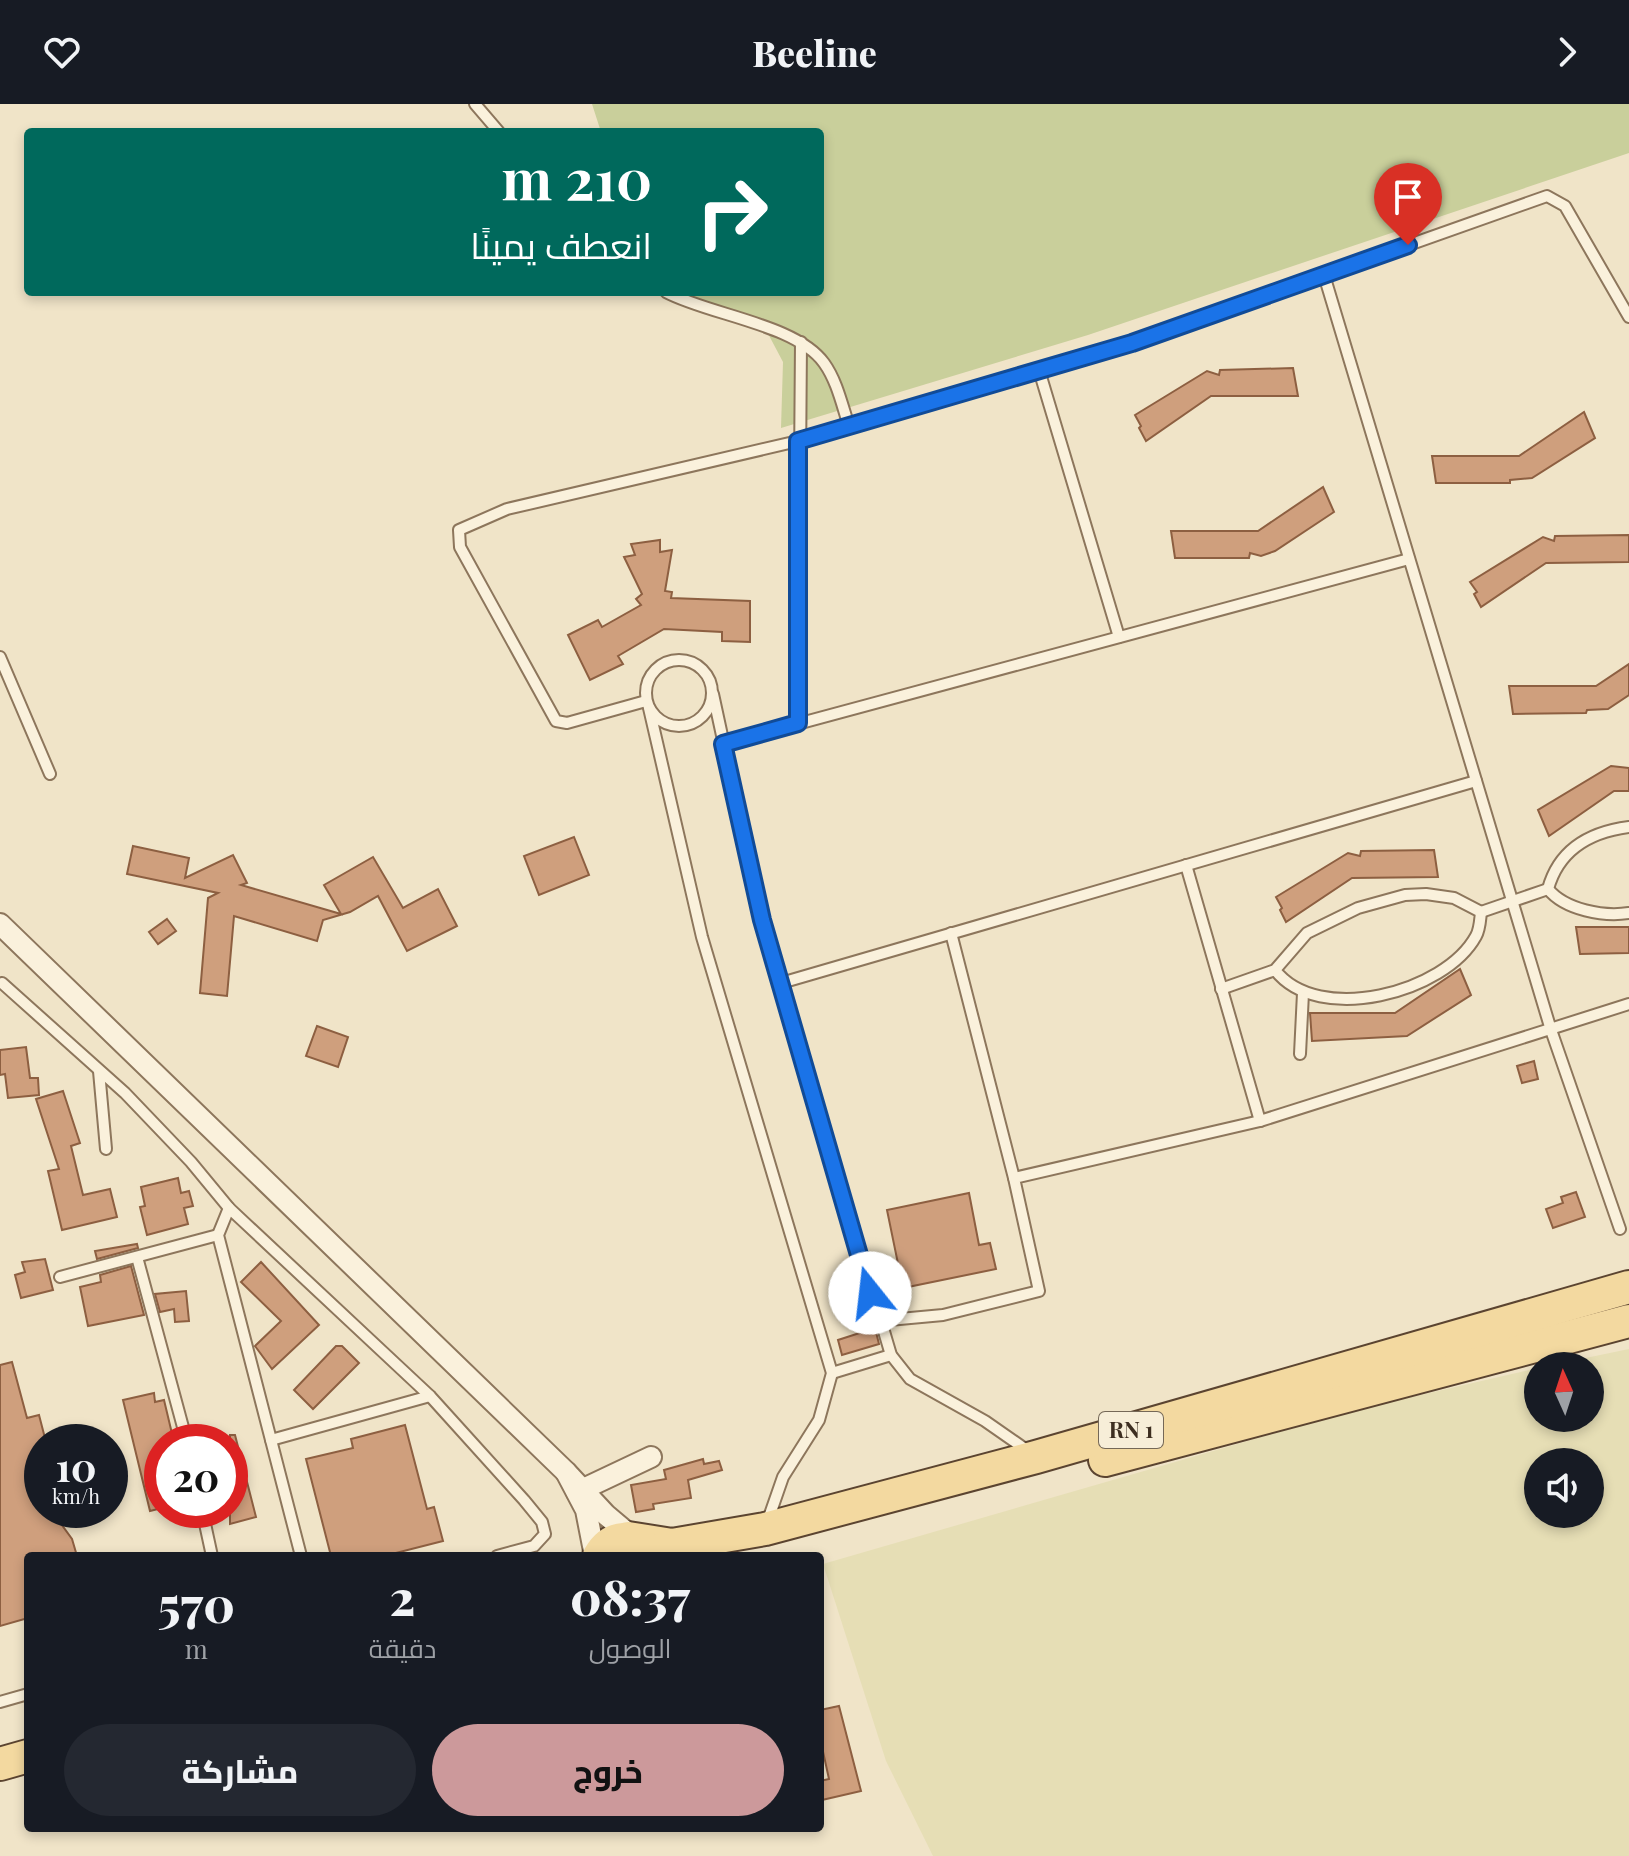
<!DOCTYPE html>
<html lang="ar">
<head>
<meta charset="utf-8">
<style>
	body { margin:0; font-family:"Playfair Display",Cairo,serif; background:#242831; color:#f1f3f6; direction:rtl; height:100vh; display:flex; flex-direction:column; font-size:30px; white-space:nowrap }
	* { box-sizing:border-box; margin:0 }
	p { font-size:26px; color:#9ea1a6 }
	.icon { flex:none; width:44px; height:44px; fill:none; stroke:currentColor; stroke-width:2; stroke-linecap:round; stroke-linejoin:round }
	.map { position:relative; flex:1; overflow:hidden; direction:ltr }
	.side { position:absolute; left:24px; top:1448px; width:800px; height:280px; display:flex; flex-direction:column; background:#171b24; border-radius:8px; box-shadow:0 4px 12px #0003; direction:rtl }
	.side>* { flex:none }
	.guide { position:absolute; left:24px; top:24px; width:800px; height:168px; border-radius:8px; box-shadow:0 4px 12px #0003; direction:rtl; background:#00695c; color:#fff; overflow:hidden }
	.needle { width:52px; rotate:357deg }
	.fabs { position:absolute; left:1524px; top:1248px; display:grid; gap:16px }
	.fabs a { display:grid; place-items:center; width:80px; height:80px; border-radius:50%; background:#171b24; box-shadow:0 4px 12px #0003; font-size:40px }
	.speed { position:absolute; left:24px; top:1320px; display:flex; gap:16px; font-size:40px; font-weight:700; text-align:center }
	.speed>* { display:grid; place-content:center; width:104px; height:104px; border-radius:50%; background:#171b24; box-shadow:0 4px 12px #0003; line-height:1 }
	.speed small { font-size:20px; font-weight:400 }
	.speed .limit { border:12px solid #d22; background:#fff; color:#111 }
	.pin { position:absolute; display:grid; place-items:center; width:68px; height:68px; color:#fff; margin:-82px -34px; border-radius:50% 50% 50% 0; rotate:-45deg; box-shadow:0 0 8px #0007 }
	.pin .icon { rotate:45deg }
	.me { position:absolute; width:88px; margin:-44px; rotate:344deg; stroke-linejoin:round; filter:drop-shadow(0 0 6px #0008) }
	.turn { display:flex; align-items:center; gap:28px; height:168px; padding:0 40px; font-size:36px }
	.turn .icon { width:104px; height:104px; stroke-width:2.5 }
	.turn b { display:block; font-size:56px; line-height:68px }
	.eta { display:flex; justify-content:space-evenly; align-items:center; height:136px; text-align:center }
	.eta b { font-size:48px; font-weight:800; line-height:56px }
	.action { display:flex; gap:16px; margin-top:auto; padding:16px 40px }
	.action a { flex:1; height:92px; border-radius:48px; background:#cc999b; color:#111; font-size:32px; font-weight:800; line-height:92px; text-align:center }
	.action a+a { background:#242831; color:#f1f3f6 }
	header { display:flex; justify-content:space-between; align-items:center; height:104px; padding:0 40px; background:#171b24; font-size:36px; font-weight:800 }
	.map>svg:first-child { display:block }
</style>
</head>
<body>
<header><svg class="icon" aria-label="forward" viewBox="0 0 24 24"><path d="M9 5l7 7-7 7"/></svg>Beeline<svg class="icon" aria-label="heart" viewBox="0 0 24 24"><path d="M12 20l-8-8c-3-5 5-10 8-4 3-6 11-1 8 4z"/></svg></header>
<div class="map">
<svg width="1629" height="1752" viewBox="0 0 1629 1752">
	<rect width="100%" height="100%" fill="#f0e4c8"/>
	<path fill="#e6deb5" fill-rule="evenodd" d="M1629 1245V1752H933L886 1657 823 1460 1351 1307 1538 1264V1314H1590V1262H1547ZM1538 1358H1590V1410H1538Z"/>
	<polygon fill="#c9cf9b" points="592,0 1629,0 1629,49 1088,231 781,324 783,258 764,222 677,188 820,188 820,28 601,28"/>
	<g fill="#cf9f7d" stroke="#8d5f41" stroke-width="2">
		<polygon points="1293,264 1298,292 1211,292 1146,337 1139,324 1141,322 1135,311 1207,267 1219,271 1220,266"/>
		<polygon points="1584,308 1595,334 1532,374 1510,376 1510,379 1436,379 1432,352 1519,352"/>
		<polygon points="1323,383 1334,408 1275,447 1261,452 1250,449 1249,454 1175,454 1171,427 1258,427"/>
		<polygon points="1629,431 1629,458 1546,459 1481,503 1474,490 1477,488 1470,478 1543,433 1554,437 1555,432"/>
		<polygon points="660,436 660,448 672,446 665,487 672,488 671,494 750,497 750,538 722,537 722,528 664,525 618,552 623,560 590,576 568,531 598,516 602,523 641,501 636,495 642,490 624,453 635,451 631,440"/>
		<polygon points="1629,560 1629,591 1608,605 1587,606 1586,609 1513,610 1509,582 1596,582"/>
		<polygon points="1611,662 1629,664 1629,687 1614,687 1549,732 1538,706"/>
		<polygon points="574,733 589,771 539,791 524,752"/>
		<polygon points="133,742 189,754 185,774 233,751 247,779 241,781 341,810 324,781 373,753 403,804 438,785 457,822 407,847 378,792 350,808 323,816 317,837 234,812 227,892 200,889 208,794 218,789 127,770"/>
		<polygon points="1434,746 1438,773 1352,774 1286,818 1280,806 1282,804 1276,793 1348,749 1360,752 1361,747"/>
		<polygon points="167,815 176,827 158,840 149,828"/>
		<polygon points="1576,823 1629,823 1629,849 1580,850"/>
		<polygon points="1460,865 1471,891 1407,932 1312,937 1310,909 1395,909"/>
		<polygon points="317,922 348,933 338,963 306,952"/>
		<polygon points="26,943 30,974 38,974 39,991 8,994 5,970 0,971 0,946"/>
		<polygon points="1534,957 1538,975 1522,979 1517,962"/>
		<polygon points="63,987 80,1039 71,1042 83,1091 110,1085 117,1113 62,1126 48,1067 59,1065 36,995"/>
		<polygon points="178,1074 181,1089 189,1087 193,1102 184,1104 188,1120 147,1131 140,1103 145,1102 141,1083"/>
		<polygon points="1576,1088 1585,1113 1553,1124 1546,1105 1563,1099 1561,1093"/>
		<polygon points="969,1089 979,1141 990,1139 996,1165 903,1184 887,1106"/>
		<polygon points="137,1140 138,1144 97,1155 95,1147"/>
		<polygon points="45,1155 53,1186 21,1194 15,1171 25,1168 22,1158"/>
		<polygon points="261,1158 319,1221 272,1265 255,1242 281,1217 241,1178"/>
		<polygon points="131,1162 144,1211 88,1222 80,1183 101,1178 100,1171"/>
		<polygon points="186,1187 189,1217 175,1218 174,1205 160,1208 155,1190"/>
		<polygon points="875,1224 879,1240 842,1251 838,1236"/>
		<polygon points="336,1242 342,1242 359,1259 313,1305 294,1286"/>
		<polygon points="12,1258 27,1314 39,1311 46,1338 42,1338 42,1406 51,1406 72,1435 77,1452 28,1452 28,1514 0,1522 0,1261"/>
		<polygon points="154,1289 155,1298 164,1296 174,1338 162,1338 162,1404 150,1407 123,1296"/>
		<polygon points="405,1321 427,1405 434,1403 443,1437 384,1452 331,1452 306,1355 353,1344 351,1335"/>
		<polygon points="230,1331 235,1331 256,1413 230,1420"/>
		<polygon points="703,1355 704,1360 719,1357 722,1366 688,1376 691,1394 653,1400 654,1405 636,1408 631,1381 666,1375 664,1366"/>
		<polygon points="839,1602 861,1687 822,1696 820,1677 829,1675 820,1634 820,1606"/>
	</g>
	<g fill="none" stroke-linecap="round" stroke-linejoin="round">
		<g stroke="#8d765c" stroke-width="14">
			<g id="lane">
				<polyline points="475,0 499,28"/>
				<polyline points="1324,171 1551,926 1620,1125"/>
				<path d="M666 188C709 211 796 220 824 259 837 277 842 301 849 322"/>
				<polyline points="1039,266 1119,533"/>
				<polyline points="0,553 50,670"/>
				<circle cx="679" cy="589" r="33"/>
				<polyline points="713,590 762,816 891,1251 910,1275 985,1317 1028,1347"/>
				<polyline points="646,597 567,619 556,617 460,443 459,426 507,405 798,337 1132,239 1547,92 1565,102 1629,213"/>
				<polyline points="649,604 702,833 832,1269 819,1316 783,1373 767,1419"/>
				<polyline points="798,619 801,238"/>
				<polyline points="723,640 1409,455"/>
				<path d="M1629 723C1590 728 1559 745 1548 785 1565 806 1604 813 1629 809"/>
				<polyline points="1186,761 1260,1017"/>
				<polyline points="1481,808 1548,785"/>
				<polyline points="951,829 1014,1074"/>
				<polyline points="2,879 125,989 191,1058 229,1104 430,1292 524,1396 542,1418 545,1430 534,1442 497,1452"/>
				<polyline points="781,879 1476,677"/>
				<path d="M1221 885 1275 866 1307 829 1358 804 1405 791 1426 790 1454 794 1481 808C1480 816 1480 825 1476 832 1445 889 1318 922 1275 866"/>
				<polyline points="1300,950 1303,889"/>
				<polyline points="99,967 106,1045"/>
				<polyline points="229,1104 218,1131 301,1452"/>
				<polyline points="137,1153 187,1338"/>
				<polyline points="60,1173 218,1131"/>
				<polyline points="878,1217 943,1211 1039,1187 1014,1074 1260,1017 1629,900"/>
				<polyline points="832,1269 891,1251"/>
				<polyline points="271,1336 430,1292"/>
				<polyline points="202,1406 212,1452"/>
				<polyline points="0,1598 28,1590"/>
			</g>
		</g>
		<g stroke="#8d765c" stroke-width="24">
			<g id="street">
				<polyline points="0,820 566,1368"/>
				<polyline points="577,1388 651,1353"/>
				<polyline points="595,1452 586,1406 566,1368 606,1411 637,1437"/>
			</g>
		</g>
		<g stroke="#5b4430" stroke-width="36">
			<g id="primary">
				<polyline points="1105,1356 1629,1217"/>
				<polyline points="628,1434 672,1441 765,1425 1036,1353 1629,1183"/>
				<path d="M599 1452C610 1433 628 1430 645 1443"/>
				<polyline points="0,1660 28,1652"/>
			</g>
		</g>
		<use href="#lane" stroke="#faf1dc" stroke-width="10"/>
		<use href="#street" stroke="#faf1dc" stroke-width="20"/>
		<use href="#primary" stroke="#f3d9a0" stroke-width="32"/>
	</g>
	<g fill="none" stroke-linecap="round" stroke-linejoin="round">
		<g stroke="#114b97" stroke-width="20">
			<polyline id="route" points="870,1189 762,816 723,640 798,619 798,337 1132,239 1408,141"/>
		</g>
		<use href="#route" stroke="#1a73e8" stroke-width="14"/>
	</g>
	<g text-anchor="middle" stroke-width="8" stroke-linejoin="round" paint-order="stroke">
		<rect fill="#f7eed8" stroke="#756857" stroke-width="2" x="1099" y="1308" width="64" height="36" rx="6"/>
		<g font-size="22" font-weight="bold" fill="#3d2e20">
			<text x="1131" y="1334">RN 1</text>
		</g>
	</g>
</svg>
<div class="fabs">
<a><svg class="needle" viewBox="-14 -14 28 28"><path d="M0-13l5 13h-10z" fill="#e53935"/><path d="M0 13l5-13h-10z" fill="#9ea1a6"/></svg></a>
<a><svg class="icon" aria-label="sound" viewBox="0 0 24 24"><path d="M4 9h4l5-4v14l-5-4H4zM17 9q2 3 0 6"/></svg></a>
</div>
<div class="speed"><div>10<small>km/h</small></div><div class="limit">20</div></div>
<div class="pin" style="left:1408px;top:141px;background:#d93025"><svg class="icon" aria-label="arrive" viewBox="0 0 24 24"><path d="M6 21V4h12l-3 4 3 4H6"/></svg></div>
<svg class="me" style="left:870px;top:1189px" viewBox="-20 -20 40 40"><circle r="19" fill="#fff"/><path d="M0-13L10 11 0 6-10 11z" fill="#1a73e8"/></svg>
<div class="guide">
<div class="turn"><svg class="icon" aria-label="right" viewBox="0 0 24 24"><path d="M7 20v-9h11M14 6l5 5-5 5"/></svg><div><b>210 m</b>انعطف يمينًا</div></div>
</div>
<section class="side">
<div class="eta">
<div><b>08:37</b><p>الوصول</p></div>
<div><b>2</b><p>دقيقة</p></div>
<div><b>570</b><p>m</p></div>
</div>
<div class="action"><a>خروج</a><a>مشاركة</a></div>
</section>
</div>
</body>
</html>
